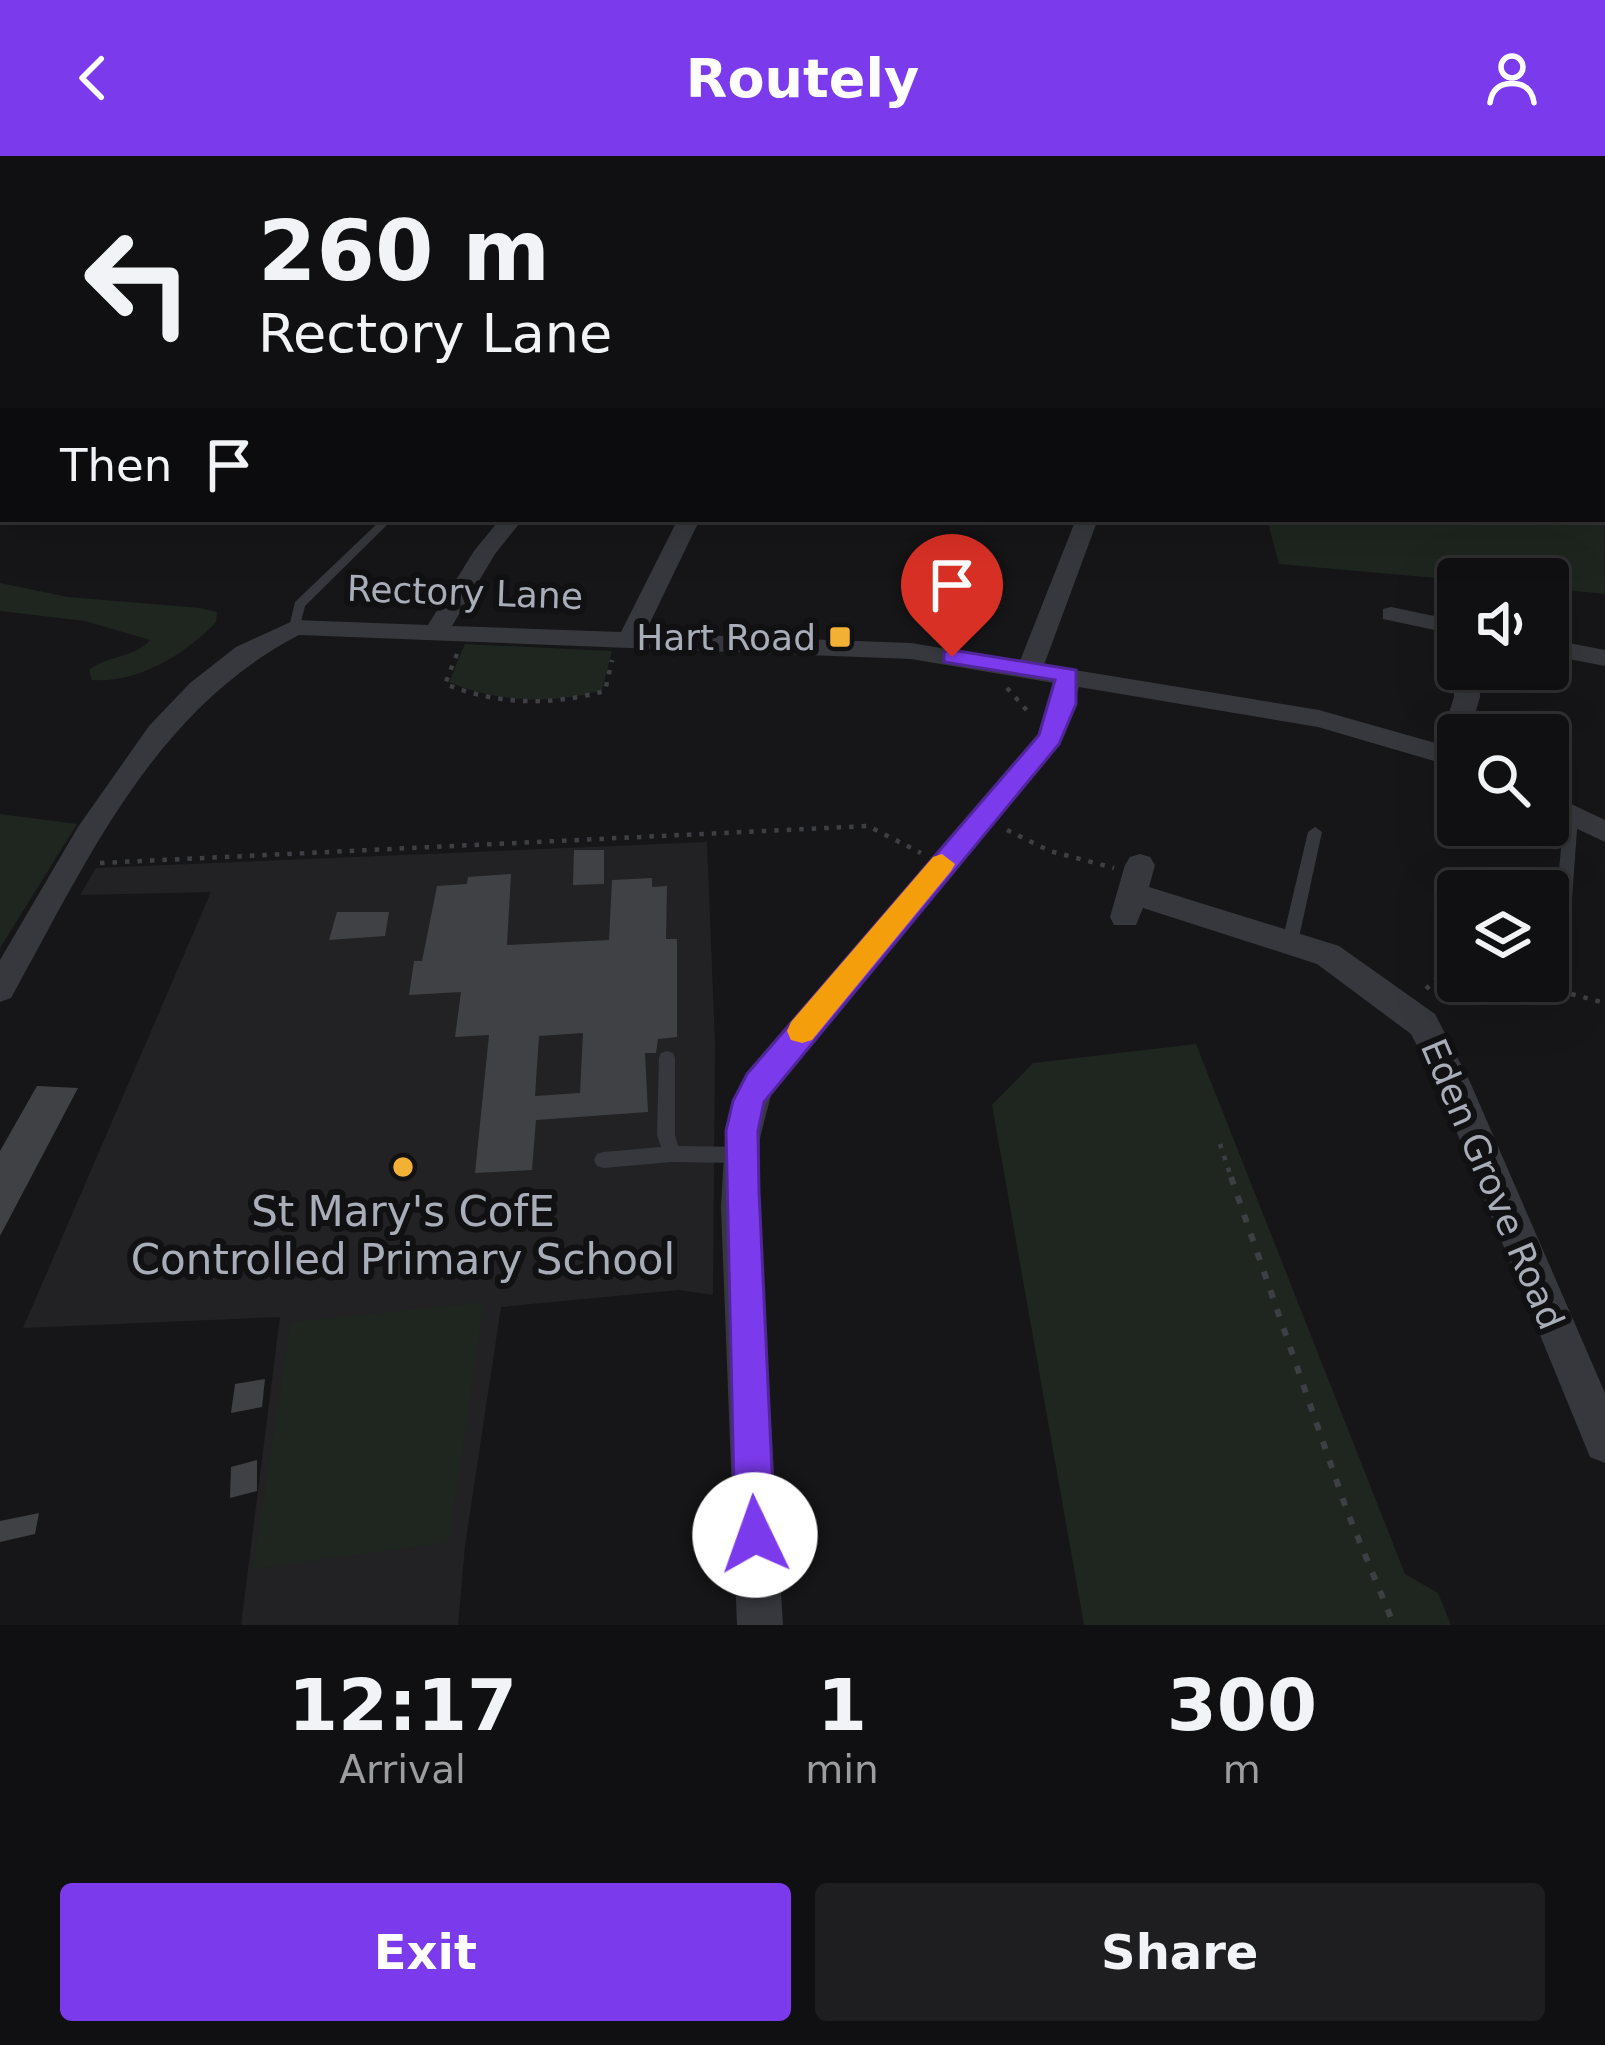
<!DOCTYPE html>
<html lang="en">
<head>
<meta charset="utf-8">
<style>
	body { margin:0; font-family:"DejaVu Sans",sans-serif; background:#1e1e20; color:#f1f3f6; height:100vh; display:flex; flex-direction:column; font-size:45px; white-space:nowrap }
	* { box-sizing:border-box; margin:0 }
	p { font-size:39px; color:#9c9d9f }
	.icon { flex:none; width:66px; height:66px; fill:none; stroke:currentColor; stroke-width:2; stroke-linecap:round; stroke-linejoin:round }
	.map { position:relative; height:1469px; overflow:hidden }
	.panel { display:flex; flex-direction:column; background:#101012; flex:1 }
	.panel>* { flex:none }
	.banner { position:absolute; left:0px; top:0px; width:1605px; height:366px; box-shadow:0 12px 48px #0002,0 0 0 3px #303032; background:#101012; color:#f1f3f6; overflow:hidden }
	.tools { position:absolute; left:1437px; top:402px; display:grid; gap:24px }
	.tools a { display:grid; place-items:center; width:132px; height:132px; border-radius:12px; background:#101012; box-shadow:0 12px 48px #0002,0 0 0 3px #303032; font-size:60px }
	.pin { position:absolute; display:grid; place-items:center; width:102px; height:102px; color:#fff; margin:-123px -51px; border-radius:50% 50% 50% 0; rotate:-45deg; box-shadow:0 0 12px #0007 }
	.pin .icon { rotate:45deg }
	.me { position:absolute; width:132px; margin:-66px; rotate:357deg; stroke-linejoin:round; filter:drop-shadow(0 0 9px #0008) }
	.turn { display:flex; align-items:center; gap:42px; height:252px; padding:0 60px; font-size:54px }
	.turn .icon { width:156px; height:156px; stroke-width:2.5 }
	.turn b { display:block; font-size:84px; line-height:102px }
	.then { display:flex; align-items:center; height:114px; padding:0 60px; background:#0003; gap:24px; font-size:45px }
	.eta { display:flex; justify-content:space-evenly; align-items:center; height:204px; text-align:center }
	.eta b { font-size:72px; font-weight:600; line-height:84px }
	.button { display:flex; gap:24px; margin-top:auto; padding:24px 60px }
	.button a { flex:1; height:138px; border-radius:12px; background:#7c3aed; color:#fff; font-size:48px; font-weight:600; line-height:138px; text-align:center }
	.button a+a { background:#1e1e20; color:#f1f3f6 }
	header { display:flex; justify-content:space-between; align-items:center; height:156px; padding:0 60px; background:#7c3aed; color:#fff; font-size:54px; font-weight:600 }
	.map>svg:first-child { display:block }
</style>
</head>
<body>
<header><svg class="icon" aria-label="back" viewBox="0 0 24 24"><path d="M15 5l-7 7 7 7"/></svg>Routely<svg class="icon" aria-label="person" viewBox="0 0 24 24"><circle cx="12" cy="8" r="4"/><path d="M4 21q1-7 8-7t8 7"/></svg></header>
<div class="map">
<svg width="1605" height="1469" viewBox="0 0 1605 1469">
	<rect width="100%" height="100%" fill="#161618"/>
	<polygon fill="#222225" points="707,686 715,888 713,1139 679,1134 501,1151 465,1390 458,1469 241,1469 280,1161 23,1172 211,736 80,739 96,712"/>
	<g fill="#1e261f">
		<polygon points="1602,111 1605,438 1548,432 1548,423 1458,424 1279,408 1267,363 1602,363"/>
		<path d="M0 427 68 441 200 452 217 456 216 466C186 498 137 528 92 524L89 514C107 499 135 502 150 484L85 465 0 455Z"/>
		<path d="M465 488 612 495 602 534C554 549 495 546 449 526Z"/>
		<polygon points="0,658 77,668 0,792"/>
		<polygon points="1196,888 1405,1418 1438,1437 1451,1469 1084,1469 992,949 1033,907"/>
		<polygon points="484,1146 449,1386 253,1413 291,1166"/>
	</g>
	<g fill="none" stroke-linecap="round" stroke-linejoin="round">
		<polyline stroke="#2c353c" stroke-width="4.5" points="367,0 371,3"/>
	</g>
	<g fill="#404145" fill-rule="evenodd">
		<polygon points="574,694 604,694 604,728 573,729"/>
		<path d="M511 718 507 789 609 784 612 724 652 722V731L667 730 666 783H677V881L658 883 656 897H645L648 956 536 964 532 1014 475 1017 489 879 455 881 461 836 409 839 414 805H422L437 730 467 728 468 721ZM583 877 580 937 535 940 539 880Z"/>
		<polygon points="337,756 389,756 385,780 329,784"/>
		<polygon points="37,930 78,932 0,1080 0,995"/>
		<polygon points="265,1223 262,1251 231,1257 235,1228"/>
		<polygon points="257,1304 257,1335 230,1342 231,1311"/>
		<polygon points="39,1357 35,1378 0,1386 0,1365"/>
	</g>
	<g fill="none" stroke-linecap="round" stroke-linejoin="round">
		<polyline stroke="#3d3f44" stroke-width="3" stroke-dasharray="3 4.5" stroke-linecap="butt" points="967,0 987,3"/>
		<g stroke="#3d3f44" stroke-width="4.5" stroke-dasharray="4.5 8" stroke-linecap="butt">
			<path d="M457 498 445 528C498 549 550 550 605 535L612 504"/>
			<polyline points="1007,532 1031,559"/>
			<polyline points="1007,674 1050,695 1114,712"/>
			<polyline points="100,707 868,670 921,697"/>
			<polyline points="1523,825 1605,847"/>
			<polyline points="1426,833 1451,808 1458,810"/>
			<polyline points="1220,988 1232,1024"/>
		</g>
		<polyline stroke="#3d3f44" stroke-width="6" stroke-dasharray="8 12" stroke-linecap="butt" points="1231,1021 1347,1355 1394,1469"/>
		<g fill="#37383d" fill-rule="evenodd">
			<polygon points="382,363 393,363 305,450 299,474 291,474 289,471 295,446"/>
			<polygon points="1571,655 1578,660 1571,757 1568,761 1558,761 1555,757 1564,660"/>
			<polygon points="1315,671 1322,676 1298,786 1296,790 1284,790 1282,786 1308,676"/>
			<polygon points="667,895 673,897 675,902 675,979 678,990 742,991 748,993 751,999 748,1005 742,1007 672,1006 603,1012 597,1010 594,1004 597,998 603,996 661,991 657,979 659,902 661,897"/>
		</g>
		<g fill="#37383d" fill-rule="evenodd">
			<path d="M500 363H523L495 398 452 470 621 476 678 363H700L645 477 911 487 1020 505 1076 363H1098L1044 509 1319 554 1439 588 1454 541 1453 513 1458 507V513H1479L1480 541 1469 579H1458V612L1318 571 1079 531 1059 588 772 935 760 982 758 1051 783 1469H737L721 1051 725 982 746 917 1038 578 1054 527 911 503 299 479C154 554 87 705 11 842L0 846V804L78 671 149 570 190 527 236 491 295 464 428 469 474 395Z"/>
			<polygon points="1391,451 1458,465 1458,479 1383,463 1383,453"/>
			<polygon points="1548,483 1605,494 1605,510 1548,499"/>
			<polygon points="1548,637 1605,664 1605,686 1548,659"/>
			<polygon points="1140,698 1150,701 1155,709 1149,731 1339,790 1435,858 1470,926 1605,1237 1605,1307 1590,1301 1437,928 1411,878 1317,808 1143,752 1136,769 1114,769 1110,761 1125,709 1130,701"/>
		</g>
		<g fill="#63666e" fill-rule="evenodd">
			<rect x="1602" y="88" width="3" height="18"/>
			<polygon points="3,161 3,181 0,182 0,162"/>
		</g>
	</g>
	<polygon fill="#7c3aed" stroke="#51269a" stroke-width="3" points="952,494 1076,514 1076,548 1059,588 764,946 758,975 759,1035 775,1379 770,1393 755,1399 741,1393 735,1379 726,975 733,945 747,918 1039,579 1055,524 944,506 944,496"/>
	<polygon fill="#f59e0b" points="942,698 955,708 951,715 812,884 802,887 791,884 787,875 791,866 933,701"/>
	<g fill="#f2b134" stroke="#111113" stroke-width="4.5">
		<rect x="828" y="469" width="24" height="24" rx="6"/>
		<circle cx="403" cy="1011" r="12"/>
	</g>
	<g text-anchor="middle" stroke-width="12" stroke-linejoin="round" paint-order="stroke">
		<g font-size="36" fill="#a8adb8" stroke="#111113">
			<text transform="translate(465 436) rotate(2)" y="13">Rectory Lane</text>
			<text transform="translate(1493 1028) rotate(67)" y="13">Eden Grove Road</text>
		</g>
		<g font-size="36" fill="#a8adb8" stroke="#111113" text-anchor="end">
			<text x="816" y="494">Hart Road</text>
		</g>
		<g font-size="42" fill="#a8adb8" stroke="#111113">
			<text x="403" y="1070">St Mary's CofE<tspan x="403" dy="48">Controlled Primary School</tspan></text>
		</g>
	</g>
</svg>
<div class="tools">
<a><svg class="icon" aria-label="sound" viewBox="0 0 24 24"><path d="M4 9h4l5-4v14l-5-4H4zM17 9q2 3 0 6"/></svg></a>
<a><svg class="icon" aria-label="search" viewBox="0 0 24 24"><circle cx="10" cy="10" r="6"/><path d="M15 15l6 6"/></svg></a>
<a><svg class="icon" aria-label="layers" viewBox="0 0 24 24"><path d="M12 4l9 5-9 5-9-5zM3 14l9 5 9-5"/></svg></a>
</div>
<div class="pin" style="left:952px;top:501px;background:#d93025"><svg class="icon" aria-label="arrive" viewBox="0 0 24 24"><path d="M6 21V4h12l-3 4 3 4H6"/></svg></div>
<svg class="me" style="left:755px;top:1379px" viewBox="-20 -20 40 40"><circle r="19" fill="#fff"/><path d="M0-13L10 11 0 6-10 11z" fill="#7c3aed"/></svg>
<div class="banner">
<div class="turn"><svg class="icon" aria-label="left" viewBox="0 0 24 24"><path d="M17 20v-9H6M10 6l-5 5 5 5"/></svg><div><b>260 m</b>Rectory Lane</div></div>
<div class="then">Then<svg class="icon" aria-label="arrive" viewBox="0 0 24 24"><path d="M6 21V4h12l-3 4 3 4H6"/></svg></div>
</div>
</div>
<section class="panel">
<div class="eta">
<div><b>12:17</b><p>Arrival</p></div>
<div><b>1</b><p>min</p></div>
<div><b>300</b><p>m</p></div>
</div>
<div class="button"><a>Exit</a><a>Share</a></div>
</section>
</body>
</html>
